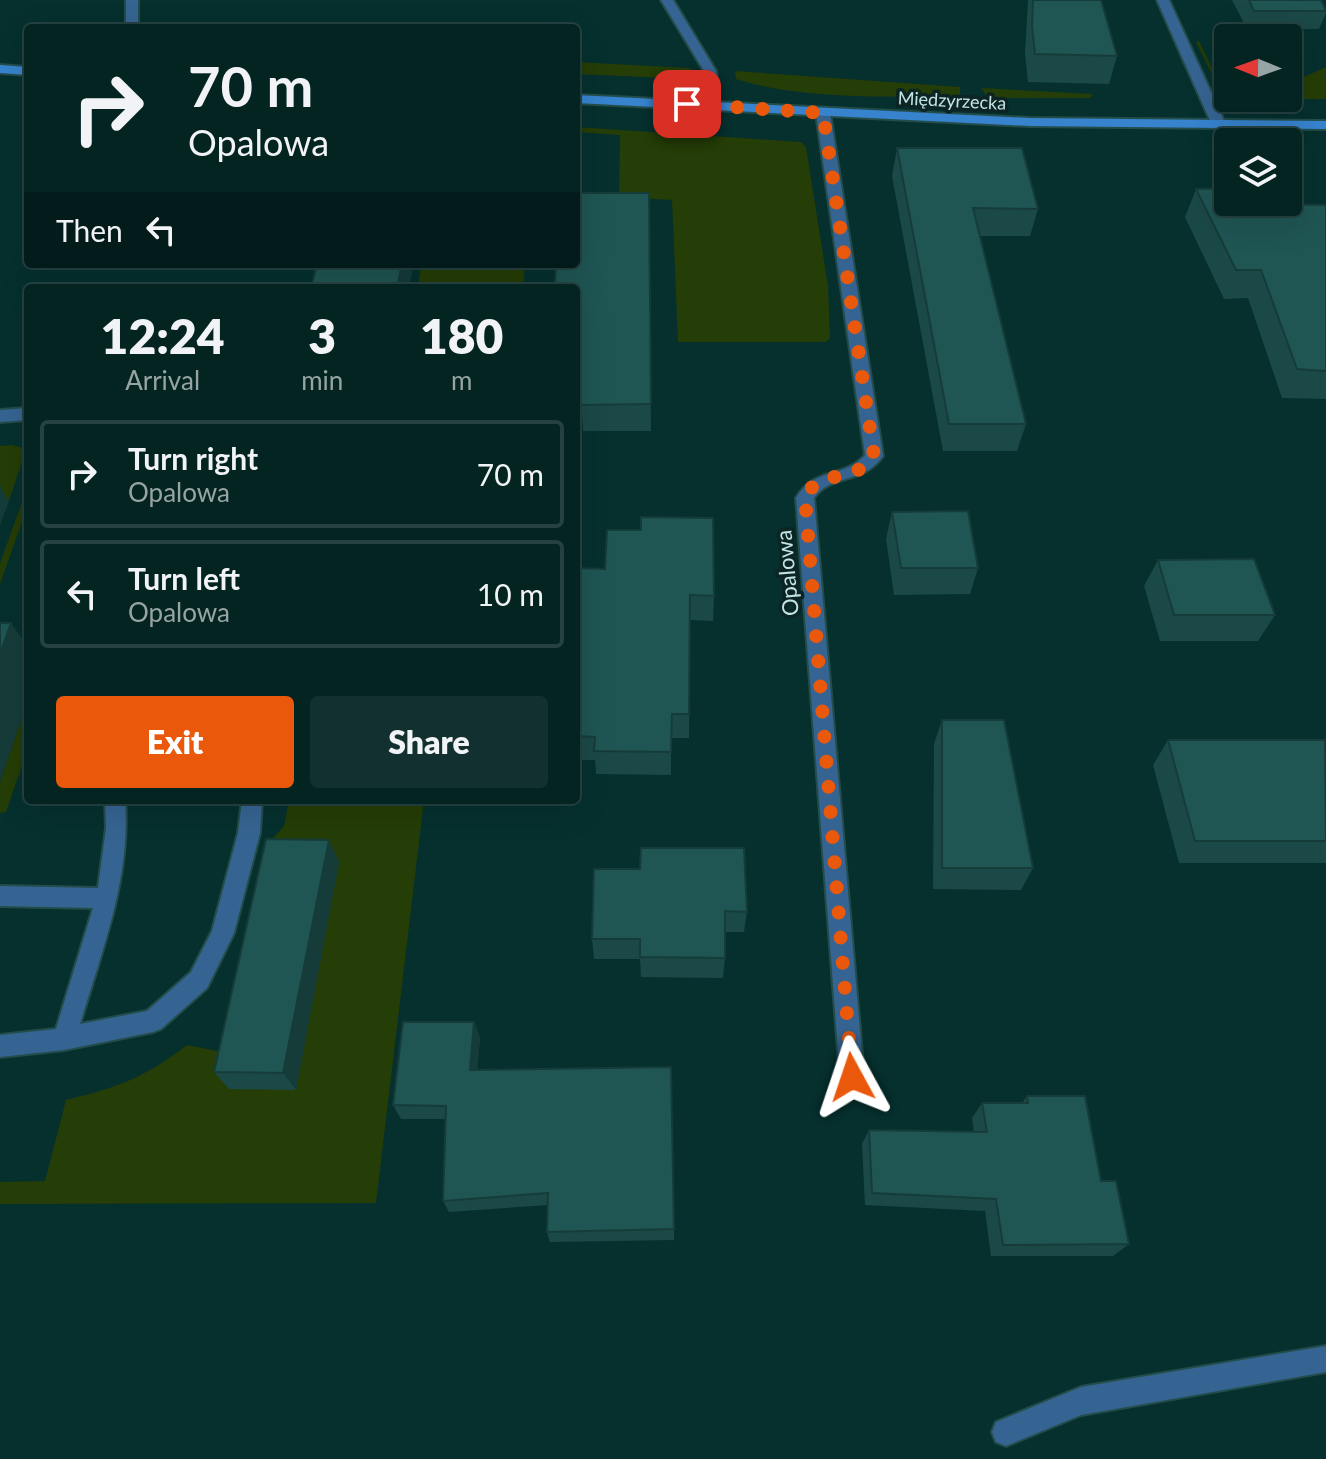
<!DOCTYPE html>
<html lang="en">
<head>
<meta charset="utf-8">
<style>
	body { margin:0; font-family:Lato,sans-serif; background:#12302f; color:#f1f3f6; height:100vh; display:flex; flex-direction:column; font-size:30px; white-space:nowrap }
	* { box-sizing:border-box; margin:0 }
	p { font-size:26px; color:#97a4a5 }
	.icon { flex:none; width:44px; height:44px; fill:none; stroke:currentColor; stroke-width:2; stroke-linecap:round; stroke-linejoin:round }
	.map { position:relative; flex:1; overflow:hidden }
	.drawer { position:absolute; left:24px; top:284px; width:556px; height:520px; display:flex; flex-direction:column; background:#042422; border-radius:8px; box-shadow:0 8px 32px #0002,0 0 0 2px #254140 }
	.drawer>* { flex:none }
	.hud { position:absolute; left:24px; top:24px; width:556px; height:244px; border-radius:8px; box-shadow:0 8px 32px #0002,0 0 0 2px #254140; background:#042422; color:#f1f3f6; overflow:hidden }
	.needle { width:52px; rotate:271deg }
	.controls { position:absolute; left:1214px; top:24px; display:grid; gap:16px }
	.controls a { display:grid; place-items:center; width:88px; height:88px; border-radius:8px; background:#042422; box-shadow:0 8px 32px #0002,0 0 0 2px #254140; font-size:40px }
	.pin { position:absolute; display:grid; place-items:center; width:68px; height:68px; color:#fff; margin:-34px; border-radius:16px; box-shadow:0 4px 12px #0006 }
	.me { position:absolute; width:88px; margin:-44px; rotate:355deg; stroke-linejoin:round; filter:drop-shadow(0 0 6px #0008) }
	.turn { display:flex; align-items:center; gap:28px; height:168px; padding:0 32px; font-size:36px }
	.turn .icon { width:104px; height:104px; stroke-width:2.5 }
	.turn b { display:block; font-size:56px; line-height:68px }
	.then { display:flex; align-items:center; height:76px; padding:0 32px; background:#0003; gap:16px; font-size:30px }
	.eta { display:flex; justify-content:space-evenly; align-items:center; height:136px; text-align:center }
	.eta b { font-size:48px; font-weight:800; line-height:56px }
	.cta { display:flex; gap:16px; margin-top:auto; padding:16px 32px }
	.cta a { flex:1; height:92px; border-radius:8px; background:#ea580c; color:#fff; font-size:32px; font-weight:800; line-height:92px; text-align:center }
	.cta a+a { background:#12302f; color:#f1f3f6 }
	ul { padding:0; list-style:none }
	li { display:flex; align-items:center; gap:24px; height:108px; margin:0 16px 12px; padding:0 16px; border:4px solid #254140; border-radius:8px }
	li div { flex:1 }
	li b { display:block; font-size:30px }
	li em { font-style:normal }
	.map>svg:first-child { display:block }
</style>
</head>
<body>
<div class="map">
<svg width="1326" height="1459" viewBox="0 0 1326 1459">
	<rect width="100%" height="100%" fill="#05302e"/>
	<g fill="#253d06">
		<polygon points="1199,41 1222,89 1228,90 1228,98 1288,98 1288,84 1326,67 1326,99 1229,99 1221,93 1196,42"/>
		<polygon points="576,62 690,68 693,73 690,79 576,74"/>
		<path d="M735 71 960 87V97C892 96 800 100 736 79Z"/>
		<polygon points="981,88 1093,94 1090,98 988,98"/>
		<polygon points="576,127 801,142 806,147 828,286 830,338 826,342 678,342 672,200 619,197 620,135 576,132"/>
		<polygon points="421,264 525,264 523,288 418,288"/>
		<polygon points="12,445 26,449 9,501 0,501 0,446"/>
		<polygon points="28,486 28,505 0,584 0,563"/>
		<polygon points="28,700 28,748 6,812 0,813 0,782"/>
		<path d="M289 800H424L376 1203 0 1204V1182L45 1181 66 1100C119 1087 144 1078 187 1045L237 1055 267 845 284 826Z"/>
	</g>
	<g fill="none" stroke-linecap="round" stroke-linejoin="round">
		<g stroke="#234d4b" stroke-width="4">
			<g id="service">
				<polygon points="28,408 28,420 0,422 0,410"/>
				<path d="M105 800H125C131 877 102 951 80 1024L147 1011 191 972 212 931 238 833 242 800H262L260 833 234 933 207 988 161 1029 153 1032 64 1050 0 1057V1035L56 1029 93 908 0 906V886L98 888 106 828Z"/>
				<polygon points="1326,1346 1326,1372 1081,1415 1006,1446 996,1442 992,1432 996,1422 1081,1387"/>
			</g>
		</g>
		<g stroke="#234d4b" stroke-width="4">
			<g id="minor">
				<rect x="126" y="0" width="12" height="28"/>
				<polygon points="661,0 673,0 716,71 719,109 707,106 704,71"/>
				<polygon points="1157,0 1169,0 1226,125 1224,128 1212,125"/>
				<path d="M823 109 830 113 883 456C864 484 830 474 814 498L864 1077 860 1085 852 1089 844 1085 840 1077 796 498C815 466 844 479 865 455L816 113Z"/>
			</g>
		</g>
		<g stroke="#234d4b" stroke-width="4">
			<g id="secondary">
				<polygon points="0,65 28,67 28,75 0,73"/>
				<polygon points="576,95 1030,118 1326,121 1326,129 1030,126 576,103"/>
			</g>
		</g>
		<use href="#service" fill="#366492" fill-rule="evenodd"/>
		<use href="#minor" fill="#366492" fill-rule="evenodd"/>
		<use href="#secondary" fill="#3783ce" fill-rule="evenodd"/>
	</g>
	<g fill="#1b4947">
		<polygon points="1028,0 1101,0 1117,56 1109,84 1028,82 1025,54"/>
		<polygon points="1232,0 1321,0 1326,9 1326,13 1319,29 1247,29"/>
		<polygon points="897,148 1038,209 1030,236 979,236 1026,424 1017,451 943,451 892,176"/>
		<polygon points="1196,189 1273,204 1326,205 1326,399 1282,398 1248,298 1224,299 1185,217"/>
		<polygon points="649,193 651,431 583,431 582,414 576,411 576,288 555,283"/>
		<polygon points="892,512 978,568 970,594 894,595 886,539"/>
		<polygon points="1158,560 1275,615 1258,641 1160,641 1144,586"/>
		<polygon points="576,568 714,596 713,621 690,620 689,738 671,738 671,775 596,774 595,760 576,760"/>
		<polygon points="942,720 1033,868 1021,890 933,889 934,744"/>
		<polygon points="1168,740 1326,742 1326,863 1179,863 1153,765"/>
		<polygon points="339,862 296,1090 229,1089 214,1072"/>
		<polygon points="594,869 747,912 744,932 725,932 725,958 723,978 641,977 640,959 594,959 592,939"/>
		<polygon points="474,1022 480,1038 477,1070 674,1229 674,1240 550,1242 547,1232 548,1205 449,1212 443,1201 445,1119 401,1119 393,1105"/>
		<polygon points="1027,1096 1101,1181 1129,1244 1113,1256 991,1256 985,1211 865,1205 862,1144 869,1130 974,1132 972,1118 982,1103 1022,1103"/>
	</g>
	<g fill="#163c3a">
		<polygon points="402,264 412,264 413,268 409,288 397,288"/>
		<polygon points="0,486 9,501 0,525"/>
		<polygon points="11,623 28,647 28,700 0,782 0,654"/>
		<polygon points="329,840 339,862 296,1090 283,1073"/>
		<polygon points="474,1022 480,1038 476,1085 470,1070"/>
	</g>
	<g fill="#1f5553" stroke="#163c3a" stroke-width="2">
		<polygon points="1033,0 1101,0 1117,56 1035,54 1032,26"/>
		<polygon points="1249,0 1321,0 1326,11 1254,11"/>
		<polygon points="897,148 1022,148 1038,209 973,208 1026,424 949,424"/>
		<polygon points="1228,188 1228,202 1272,202 1273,204 1326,205 1326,371 1297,369 1261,270 1236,270 1196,189"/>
		<polygon points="580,193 649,193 651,404 581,405 581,389 576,385 576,288 523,288 523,284 555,283 556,264 576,264 576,208 579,208"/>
		<polygon points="317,264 402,264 397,288 311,288"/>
		<polygon points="968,511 978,568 901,568 892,512"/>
		<polygon points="641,517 713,518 714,596 690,595 689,714 672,714 671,752 594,751 595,737 576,736 576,568 605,569 607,530 641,530"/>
		<polygon points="1254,559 1275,615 1174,615 1158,560"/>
		<polygon points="0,623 11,623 0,654"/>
		<polygon points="942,720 1004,720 1033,868 942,868"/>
		<polygon points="1168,740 1325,740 1326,841 1195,841"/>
		<polygon points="266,839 329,840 283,1073 214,1072"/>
		<polygon points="641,848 744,848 747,912 725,911 725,958 640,957 640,939 592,939 594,869 640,869"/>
		<polygon points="403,1022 474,1022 470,1070 671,1067 674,1229 547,1232 548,1193 443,1201 446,1106 393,1105"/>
		<polygon points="1027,1096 1085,1096 1101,1181 1116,1181 1129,1244 1003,1245 996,1199 872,1193 869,1130 987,1132 982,1103 1028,1103"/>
	</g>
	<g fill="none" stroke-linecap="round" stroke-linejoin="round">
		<path stroke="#ea580c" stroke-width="14" stroke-dasharray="0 25.2" d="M687 104 823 113 874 456C857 484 817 468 805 498L852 1077"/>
	</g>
	<g text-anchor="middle" stroke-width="7" stroke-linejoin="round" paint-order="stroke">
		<g font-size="18" fill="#c2e5e3" stroke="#0c2423">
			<text transform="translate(952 101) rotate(3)" y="6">Międzyrzecka</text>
		</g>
		<g font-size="22" fill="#c2e5e3" stroke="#0c2423">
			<text transform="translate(787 573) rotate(-95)" y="8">Opalowa</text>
		</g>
	</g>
</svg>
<div class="controls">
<a><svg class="needle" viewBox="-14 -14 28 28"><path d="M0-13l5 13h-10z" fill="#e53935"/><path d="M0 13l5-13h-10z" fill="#97a4a5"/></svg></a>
<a><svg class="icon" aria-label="layers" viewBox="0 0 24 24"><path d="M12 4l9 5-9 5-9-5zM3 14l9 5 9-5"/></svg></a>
</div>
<div class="pin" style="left:687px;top:104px;background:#d93025"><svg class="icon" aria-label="arrive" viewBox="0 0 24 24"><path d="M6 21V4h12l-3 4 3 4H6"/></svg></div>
<svg class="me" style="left:852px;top:1077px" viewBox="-20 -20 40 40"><path d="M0-17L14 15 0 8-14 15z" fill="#ea580c" stroke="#fff" stroke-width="4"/></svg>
<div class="hud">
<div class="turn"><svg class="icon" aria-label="right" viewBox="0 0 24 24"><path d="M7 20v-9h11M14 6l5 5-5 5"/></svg><div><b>70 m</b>Opalowa</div></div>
<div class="then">Then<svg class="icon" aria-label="left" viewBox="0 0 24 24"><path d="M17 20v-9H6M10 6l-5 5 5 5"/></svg></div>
</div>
<section class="drawer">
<div class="eta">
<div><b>12:24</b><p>Arrival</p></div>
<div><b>3</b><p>min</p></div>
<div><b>180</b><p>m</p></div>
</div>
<ul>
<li><svg class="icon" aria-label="right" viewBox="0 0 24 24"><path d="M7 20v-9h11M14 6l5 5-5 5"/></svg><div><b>Turn right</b><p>Opalowa</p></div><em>70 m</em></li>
<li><svg class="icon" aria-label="left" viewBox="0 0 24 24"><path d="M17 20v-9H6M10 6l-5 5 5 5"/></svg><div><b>Turn left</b><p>Opalowa</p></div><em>10 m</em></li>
</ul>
<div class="cta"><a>Exit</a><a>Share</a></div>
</section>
</div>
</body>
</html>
